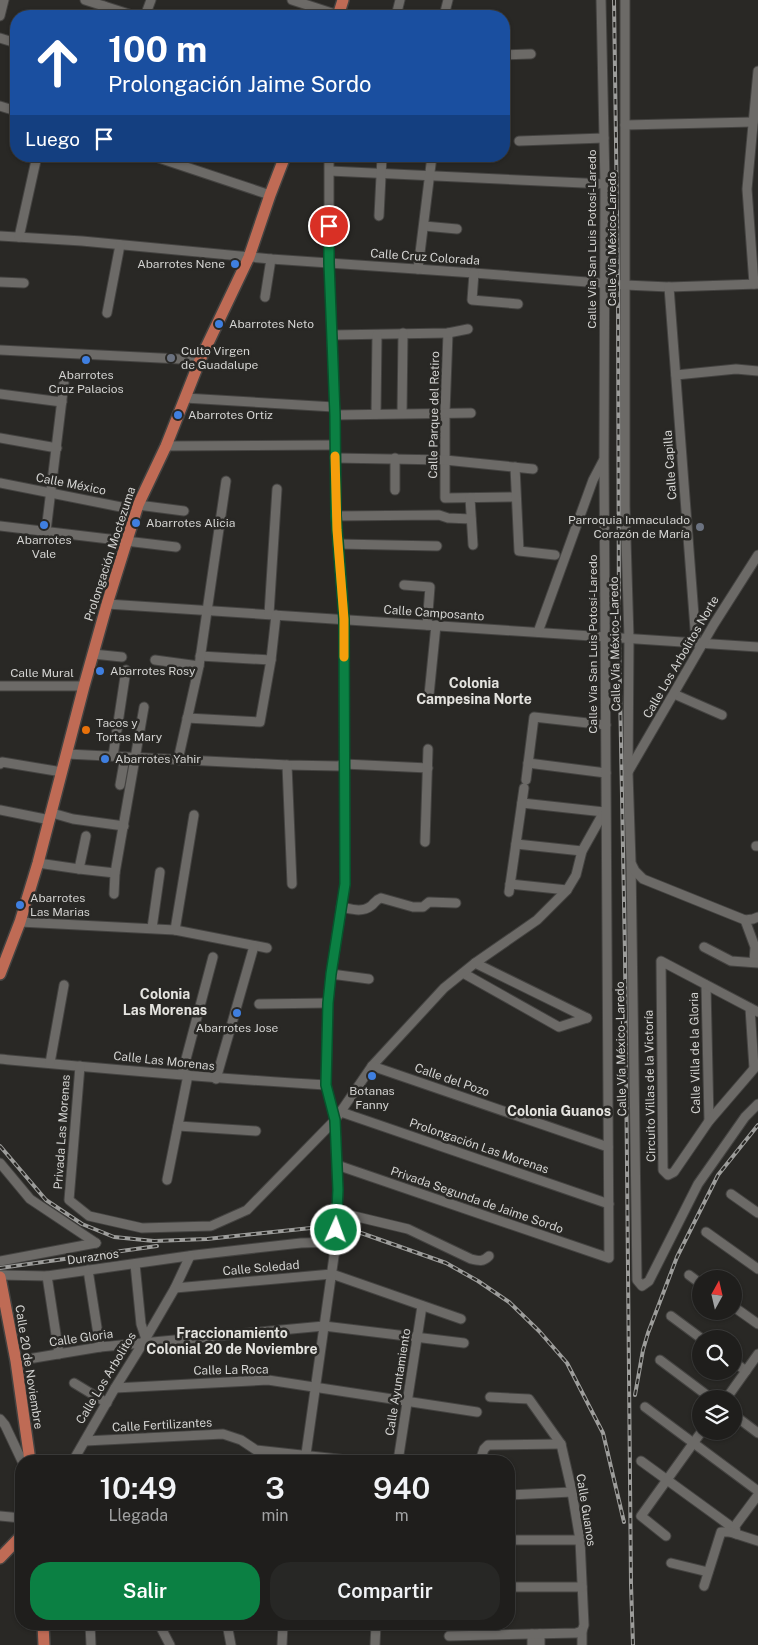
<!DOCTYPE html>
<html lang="es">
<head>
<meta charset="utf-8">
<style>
	body { margin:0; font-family:"Public Sans",sans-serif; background:#272725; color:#f1f3f6; height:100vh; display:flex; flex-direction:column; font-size:19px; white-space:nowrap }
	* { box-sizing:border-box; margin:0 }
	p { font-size:16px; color:#a1a2a3 }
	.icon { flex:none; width:28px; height:28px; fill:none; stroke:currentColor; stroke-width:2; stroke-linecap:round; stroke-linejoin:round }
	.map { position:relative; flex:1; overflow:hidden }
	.side { position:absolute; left:15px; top:1455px; width:500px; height:175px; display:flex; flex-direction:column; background:#1f1e1c; border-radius:20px; box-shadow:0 1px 4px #0004,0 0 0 1px #3c3c3b }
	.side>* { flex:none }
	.guide { position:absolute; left:10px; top:10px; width:500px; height:152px; border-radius:20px; box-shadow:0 1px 4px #0004,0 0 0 1px #3c3c3b; background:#1a4fa0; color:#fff; overflow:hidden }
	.needle { width:32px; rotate:8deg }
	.fabs { position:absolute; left:692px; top:1270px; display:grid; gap:10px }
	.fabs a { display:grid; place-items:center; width:50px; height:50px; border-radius:50%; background:#1f1e1c; box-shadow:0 1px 4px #0004,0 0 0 1px #3c3c3b; font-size:25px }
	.pin { position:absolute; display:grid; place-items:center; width:42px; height:42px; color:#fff; margin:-21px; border:2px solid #fff; border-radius:50%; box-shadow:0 1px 5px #0007 }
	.me { position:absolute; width:55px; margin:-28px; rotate:2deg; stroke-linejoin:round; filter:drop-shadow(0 0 4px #0008) }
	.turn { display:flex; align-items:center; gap:18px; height:105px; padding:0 15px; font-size:22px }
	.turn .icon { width:65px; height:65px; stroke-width:2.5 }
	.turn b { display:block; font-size:35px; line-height:42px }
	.then { display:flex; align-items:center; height:48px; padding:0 15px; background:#0003; gap:10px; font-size:19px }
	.eta { display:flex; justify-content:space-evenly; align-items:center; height:85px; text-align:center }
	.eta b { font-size:30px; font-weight:600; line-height:35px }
	.action { display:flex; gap:10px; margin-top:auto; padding:10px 15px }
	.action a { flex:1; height:58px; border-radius:20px; background:#0b8043; color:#fff; font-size:20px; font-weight:600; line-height:58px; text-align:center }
	.action a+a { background:#272725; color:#f1f3f6 }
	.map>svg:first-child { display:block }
</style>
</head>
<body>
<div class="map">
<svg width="758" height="1645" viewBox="0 0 758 1645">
	<rect width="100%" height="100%" fill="#292825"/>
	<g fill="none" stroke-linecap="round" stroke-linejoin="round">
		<g stroke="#444341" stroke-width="11">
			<g id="minor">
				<polyline points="85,0 135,16"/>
				<polyline points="292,0 341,16"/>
				<polyline points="625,0 625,506 629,638 628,773 631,862 637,1280 642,1286 649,1281 698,1184 745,1117 758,1104"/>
				<polyline points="0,16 4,0"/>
				<polyline points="101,16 104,6"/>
				<polyline points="145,16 151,0"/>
				<polyline points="396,16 400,0"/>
				<polyline points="444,16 448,0"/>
				<polyline points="0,38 16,43"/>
				<polyline points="504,55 531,54"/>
				<polyline points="0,106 16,111"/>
				<polyline points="625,125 753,122"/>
				<polyline points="519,141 604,138"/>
				<polyline points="153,156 270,195"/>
				<polyline points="330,171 605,184"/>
				<polyline points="379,216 382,156"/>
				<polyline points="424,226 457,229"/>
				<polyline points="0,236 82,241 271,259 474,273 625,285 669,287 758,284"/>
				<polyline points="19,237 37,156"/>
				<polyline points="418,269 432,156"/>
				<polyline points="474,273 472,300 518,304"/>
				<polyline points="0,282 24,283"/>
				<polyline points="754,284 747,189 758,71"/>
				<polyline points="669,287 696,642"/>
				<polyline points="265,297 271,259"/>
				<polyline points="107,313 120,245"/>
				<polyline points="448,333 445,413 445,498 515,497"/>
				<polyline points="332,335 448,333 468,329"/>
				<polyline points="0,350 200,360"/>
				<polyline points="676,375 736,369 758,371"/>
				<polyline points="0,394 62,402"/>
				<polyline points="185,398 334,407"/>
				<polyline points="402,413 403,333"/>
				<polyline points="376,414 377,335"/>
				<polyline points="335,415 471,413"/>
				<polyline points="0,438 57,448"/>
				<polyline points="166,446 335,445"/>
				<polyline points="335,458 445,460 533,469"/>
				<polyline points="395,458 395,490"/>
				<polyline points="515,467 519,551 555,555"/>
				<polyline points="0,483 136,510"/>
				<polyline points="470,498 473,545"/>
				<polyline points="138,505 184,511"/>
				<polyline points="336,516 439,515 448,518 471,519"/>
				<polyline points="0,526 176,547"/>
				<polyline points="46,531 64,383"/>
				<polyline points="338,544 437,546"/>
				<polyline points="404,585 430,587 427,625"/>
				<polyline points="107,604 758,647"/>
				<polyline points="269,614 277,489"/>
				<polyline points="538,632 593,480 603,461"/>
				<polyline points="93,654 122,657"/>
				<polyline points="200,656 271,660"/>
				<polyline points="155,660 199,666"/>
				<polyline points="0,686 84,686"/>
				<polyline points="674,694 722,715"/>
				<polyline points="429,695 436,625"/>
				<polyline points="187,718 260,722 271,660 276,615"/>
				<polyline points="67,754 287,765 338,766 344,764 428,768"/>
				<polyline points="113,756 126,670"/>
				<polyline points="178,760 199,666 226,481"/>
				<polyline points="528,763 606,773"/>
				<polyline points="0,764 2,762 62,772"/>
				<polyline points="287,765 292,884"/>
				<polyline points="628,772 714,624 758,555"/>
				<polyline points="526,780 534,717 606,725"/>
				<polyline points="120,785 125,757"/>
				<polyline points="522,803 604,812"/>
				<polyline points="0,810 50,820"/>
				<polyline points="52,813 73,819 124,826"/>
				<polyline points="425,842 428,749"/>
				<polyline points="516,844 582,851"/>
				<polyline points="756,846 758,846"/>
				<polyline points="38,863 79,869 115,873"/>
				<polyline points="632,865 635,871 643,879 745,920 753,919 758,917"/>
				<polyline points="79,869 86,836"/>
				<polyline points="510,884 567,890"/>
				<polyline points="509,892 524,788"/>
				<polyline points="114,894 115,873 144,707"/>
				<path d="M341 907C351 909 362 913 371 906 375 903 375 900 381 898L413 907H423L429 902 456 903"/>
				<polyline points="745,920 755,947 754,962"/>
				<polyline points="20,922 175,930 267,948"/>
				<polyline points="152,928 160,872"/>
				<polyline points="175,930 194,815"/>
				<polyline points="704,947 731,961 758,963"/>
				<polyline points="475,963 587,1018"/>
				<polyline points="463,973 559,1027 587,1018"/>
				<polyline points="331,974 369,979"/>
				<polyline points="706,985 709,1121"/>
				<polyline points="259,1004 328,1003"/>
				<polyline points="750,1008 754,1068"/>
				<polyline points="758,1012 661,961 663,1170 668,1175 674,1172 709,1121 758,1064"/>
				<path d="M0 1059C109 1069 217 1079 326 1085"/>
				<polyline points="50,1063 64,985"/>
				<polyline points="80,1066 69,1200 89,1216 142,1228 211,1226 247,1210 335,1120 372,1066 444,988 475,963 537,920 567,890 576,875 582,851 605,810"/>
				<polyline points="372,1066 608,1147"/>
				<polyline points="182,1074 213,957"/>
				<polyline points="216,1079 254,946"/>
				<polyline points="341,1112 609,1204"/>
				<polyline points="178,1126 256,1131"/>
				<polyline points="0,1163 30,1199 96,1243"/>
				<polyline points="337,1165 609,1258 604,459 605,184 601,0"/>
				<polyline points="167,1180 188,1075"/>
				<polyline points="731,1194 758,1213"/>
				<path d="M337 1212 408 1229 471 1259C479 1261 483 1262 489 1256"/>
				<polyline points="706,1232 758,1269"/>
				<polyline points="0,1261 96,1243"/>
				<polyline points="135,1264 141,1324 146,1339"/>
				<polyline points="88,1270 100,1347"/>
				<polyline points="0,1275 47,1276 195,1255 301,1243 336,1242"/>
				<polyline points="689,1275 701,1284"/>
				<polyline points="47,1276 59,1354"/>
				<polyline points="175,1288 332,1274 461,1319"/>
				<polyline points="734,1307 758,1324"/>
				<polyline points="671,1316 702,1339"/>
				<polyline points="660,1360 712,1399"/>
				<polyline points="16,1361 100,1347 324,1326 464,1343"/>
				<polyline points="734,1362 746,1371"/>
				<polyline points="74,1383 107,1403"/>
				<polyline points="115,1388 268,1380 477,1412"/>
				<polyline points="490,1397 529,1399 561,1444 572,1492 580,1540 584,1625 582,1631 582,1645"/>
				<polyline points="726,1399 758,1354"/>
				<polyline points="645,1407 758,1491"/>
				<polyline points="734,1415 758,1433"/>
				<polyline points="0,1419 5,1425 22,1461"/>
				<polyline points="85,1441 223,1434 241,1440 256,1450 356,1461"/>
				<polyline points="73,1461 115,1388 143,1343 175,1288 190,1256"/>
				<polyline points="305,1461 336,1242 338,1191 335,1120 326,1085 328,1003 331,974 345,884 344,619 336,516 335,415 329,263 329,156"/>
				<polyline points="398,1461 422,1306"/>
				<polyline points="480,1461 484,1449 488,1445 561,1444"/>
				<polyline points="641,1461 729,1525 730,1532"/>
				<polyline points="509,1495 572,1492"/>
				<polyline points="0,1516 21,1518"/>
				<polyline points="736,1534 735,1526 758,1495"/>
				<polyline points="666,1536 641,1516 702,1431"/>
				<polyline points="509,1540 580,1540"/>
				<polyline points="671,1563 708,1572"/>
				<polyline points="704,1586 721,1532 730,1532 758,1541"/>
				<polyline points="509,1587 582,1587"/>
				<polyline points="90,1624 91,1645"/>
				<polyline points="159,1624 170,1645"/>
				<polyline points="227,1624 231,1645"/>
				<polyline points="283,1624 387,1624"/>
				<polyline points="532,1634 532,1645"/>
				<polyline points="540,1634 540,1645"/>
				<polyline points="449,1636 576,1633 582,1631"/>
				<polyline points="282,1645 283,1624"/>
				<polyline points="375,1645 376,1624"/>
			</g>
		</g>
		<g stroke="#444341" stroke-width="14">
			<g id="major">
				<polyline points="338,16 343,0"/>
				<polyline points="0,974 20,922 38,863 84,686 107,604 138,505 166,446 200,360 249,257 270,195 285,156"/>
				<polyline points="0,1277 16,1361 30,1461"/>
				<polyline points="0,1558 21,1536"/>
				<polyline points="43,1624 44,1645"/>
			</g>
		</g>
		<use href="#minor" stroke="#6c6a67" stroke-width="9"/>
		<use href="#major" stroke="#bf6b55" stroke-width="11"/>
		<g stroke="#9d9d9b" stroke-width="4">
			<g id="rail">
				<polyline points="614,0 618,284 619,637 625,955 631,1584 633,1645"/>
				<polyline points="0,1146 46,1200 82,1224 114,1237 154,1241 207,1239 311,1228 361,1233 446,1263 478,1281 509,1302 539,1331 567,1363 603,1433 624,1522"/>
				<polyline points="0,1268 157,1246"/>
				<polyline points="635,1395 643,1350 648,1333 677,1257 718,1175 758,1125"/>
			</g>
		</g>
		<use href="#rail" stroke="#292825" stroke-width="2" stroke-dasharray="5.5" stroke-linecap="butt"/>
	</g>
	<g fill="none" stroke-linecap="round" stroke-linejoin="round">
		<g stroke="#07532c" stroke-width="12">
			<polyline id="route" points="329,226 329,263 335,415 336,516 344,619 345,884 331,974 328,1003 326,1085 335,1120 338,1190 336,1230"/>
		</g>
		<use href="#route" stroke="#0b8043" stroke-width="9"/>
		<polyline stroke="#f59e0b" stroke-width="9" points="335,456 337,530 344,619 344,657"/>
	</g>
	<g fill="#3f7fe0" stroke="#292825" stroke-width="2">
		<circle cx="235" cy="264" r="5"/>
		<circle cx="219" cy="324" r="5"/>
		<circle cx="86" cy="360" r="5"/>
		<circle cx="178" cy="415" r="5"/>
		<circle cx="136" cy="523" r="5"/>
		<circle cx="44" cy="525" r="5"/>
		<circle cx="100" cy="671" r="5"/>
		<circle cx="105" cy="759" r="5"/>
		<circle cx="20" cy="905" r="5"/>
		<circle cx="237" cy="1013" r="5"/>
		<circle cx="372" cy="1076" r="5"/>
	</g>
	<g fill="#6b7280" stroke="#292825" stroke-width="2">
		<circle cx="171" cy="358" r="5"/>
		<circle cx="700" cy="527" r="5"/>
	</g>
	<circle fill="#e8710a" stroke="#292825" stroke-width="2" cx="86" cy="730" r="5"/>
	<g text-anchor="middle" stroke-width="5" stroke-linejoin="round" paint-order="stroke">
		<g font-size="12" fill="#d3d3d1" stroke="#292825">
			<text transform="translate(592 239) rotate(-90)" y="4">Calle Vía San Luis Potosí-Laredo</text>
			<text transform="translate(612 239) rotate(-90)" y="4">Calle Vía México-Laredo</text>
			<text transform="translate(425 257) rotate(4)" y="4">Calle Cruz Colorada</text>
			<text transform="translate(434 415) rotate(-89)" y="4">Calle Parque del Retiro</text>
			<text transform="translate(670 465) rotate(-94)" y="4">Calle Capilla</text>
			<text transform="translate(71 484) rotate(11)" y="4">Calle México</text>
			<text transform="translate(110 554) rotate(-72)" y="4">Prolongación Moctezuma</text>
			<text transform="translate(434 613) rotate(4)" y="4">Calle Camposanto</text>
			<text transform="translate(593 644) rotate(-90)" y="4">Calle Vía San Luis Potosí-Laredo</text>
			<text transform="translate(615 644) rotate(-91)" y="4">Calle Vía México-Laredo</text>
			<text transform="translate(681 657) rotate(-60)" y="4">Calle Los Arbolitos Norte</text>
			<text x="42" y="677">Calle Mural</text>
			<text transform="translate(621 1049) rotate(-91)" y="4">Calle Vía México-Laredo</text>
			<text transform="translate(695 1053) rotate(-91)" y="4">Calle Villa de la Gloria</text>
			<text transform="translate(164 1061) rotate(6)" y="4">Calle Las Morenas</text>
			<text transform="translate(452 1080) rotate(19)" y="4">Calle del Pozo</text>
			<text transform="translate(650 1086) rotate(-91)" y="4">Circuito Villas de la Victoría</text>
			<text transform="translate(62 1132) rotate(-86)" y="4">Privada Las Morenas</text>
			<text transform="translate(479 1146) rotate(19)" y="4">Prolongación Las Morenas</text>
			<text transform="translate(477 1200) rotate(19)" y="4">Privada Segunda de Jaime Sordo</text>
			<text transform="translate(93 1257) rotate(-8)" y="4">Duraznos</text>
			<text transform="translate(261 1268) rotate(-5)" y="4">Calle Soledad</text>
			<text transform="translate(81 1338) rotate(-8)" y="4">Calle Gloria</text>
			<text transform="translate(29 1367) rotate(81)" y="4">Calle 20 de Noviembre</text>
			<text transform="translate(231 1370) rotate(-1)" y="4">Calle La Roca</text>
			<text transform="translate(106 1378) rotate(-59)" y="4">Calle Los Arbolitos</text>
			<text transform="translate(398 1382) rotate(-81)" y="4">Calle Ayuntamiento</text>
			<text transform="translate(162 1425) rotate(-3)" y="4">Calle Fertilizantes</text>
			<text transform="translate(586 1510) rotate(81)" y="4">Calle Guanos</text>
		</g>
		<g font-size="12" fill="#d3d3d1" stroke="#292825" text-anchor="start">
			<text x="225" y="268" text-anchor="end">Abarrotes Nene</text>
			<text x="229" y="328">Abarrotes Neto</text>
			<text x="181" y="355">Culto Virgen<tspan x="181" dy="14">de Guadalupe</tspan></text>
			<text x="86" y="379" text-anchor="middle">Abarrotes<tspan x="86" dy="14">Cruz Palacios</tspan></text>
			<text x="188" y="419">Abarrotes Ortiz</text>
			<text x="690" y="524" text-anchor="end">Parroquia Inmaculado<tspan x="690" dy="14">Corazón de María</tspan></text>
			<text x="146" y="527">Abarrotes Alicia</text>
			<text x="44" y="544" text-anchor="middle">Abarrotes<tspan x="44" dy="14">Vale</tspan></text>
			<text x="110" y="675">Abarrotes Rosy</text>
			<text x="96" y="727">Tacos y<tspan x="96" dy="14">Tortas Mary</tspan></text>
			<text x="115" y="763">Abarrotes Yahir</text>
			<text x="30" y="902">Abarrotes<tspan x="30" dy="14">Las Marias</tspan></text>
			<text x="237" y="1032" text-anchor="middle">Abarrotes Jose</text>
			<text x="372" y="1095" text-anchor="middle">Botanas<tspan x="372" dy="14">Fanny</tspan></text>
		</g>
		<g font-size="14" font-weight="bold" fill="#e4e3df" stroke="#292825">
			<text x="474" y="688">Colonia<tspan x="474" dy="16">Campesina Norte</tspan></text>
			<text x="165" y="999">Colonia<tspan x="165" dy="16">Las Morenas</tspan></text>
			<text x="559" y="1116">Colonia Guanos</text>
			<text x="232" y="1338">Fraccionamiento<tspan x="232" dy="16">Colonial 20 de Noviembre</tspan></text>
		</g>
	</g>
</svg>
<div class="fabs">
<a><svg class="needle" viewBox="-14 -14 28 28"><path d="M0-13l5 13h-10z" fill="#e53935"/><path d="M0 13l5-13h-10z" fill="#a1a2a3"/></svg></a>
<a><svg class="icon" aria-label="search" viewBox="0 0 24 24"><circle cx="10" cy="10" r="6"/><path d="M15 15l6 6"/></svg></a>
<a><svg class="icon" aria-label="layers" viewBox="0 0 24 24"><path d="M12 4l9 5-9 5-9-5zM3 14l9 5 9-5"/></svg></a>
</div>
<div class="pin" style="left:329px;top:226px;background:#d93025"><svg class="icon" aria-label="arrive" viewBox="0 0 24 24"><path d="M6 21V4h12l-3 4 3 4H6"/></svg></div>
<svg class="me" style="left:336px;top:1230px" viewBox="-20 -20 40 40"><circle r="17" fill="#0b8043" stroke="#fff" stroke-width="3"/><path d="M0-11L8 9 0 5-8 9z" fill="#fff"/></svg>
<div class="guide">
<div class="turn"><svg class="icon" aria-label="ahead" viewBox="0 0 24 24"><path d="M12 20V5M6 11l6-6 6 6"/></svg><div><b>100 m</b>Prolongación Jaime Sordo</div></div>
<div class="then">Luego<svg class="icon" aria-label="arrive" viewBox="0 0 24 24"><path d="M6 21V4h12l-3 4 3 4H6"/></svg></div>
</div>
<section class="side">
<div class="eta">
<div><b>10:49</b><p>Llegada</p></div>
<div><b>3</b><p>min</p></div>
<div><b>940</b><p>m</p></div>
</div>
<div class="action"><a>Salir</a><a>Compartir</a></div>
</section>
</div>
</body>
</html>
